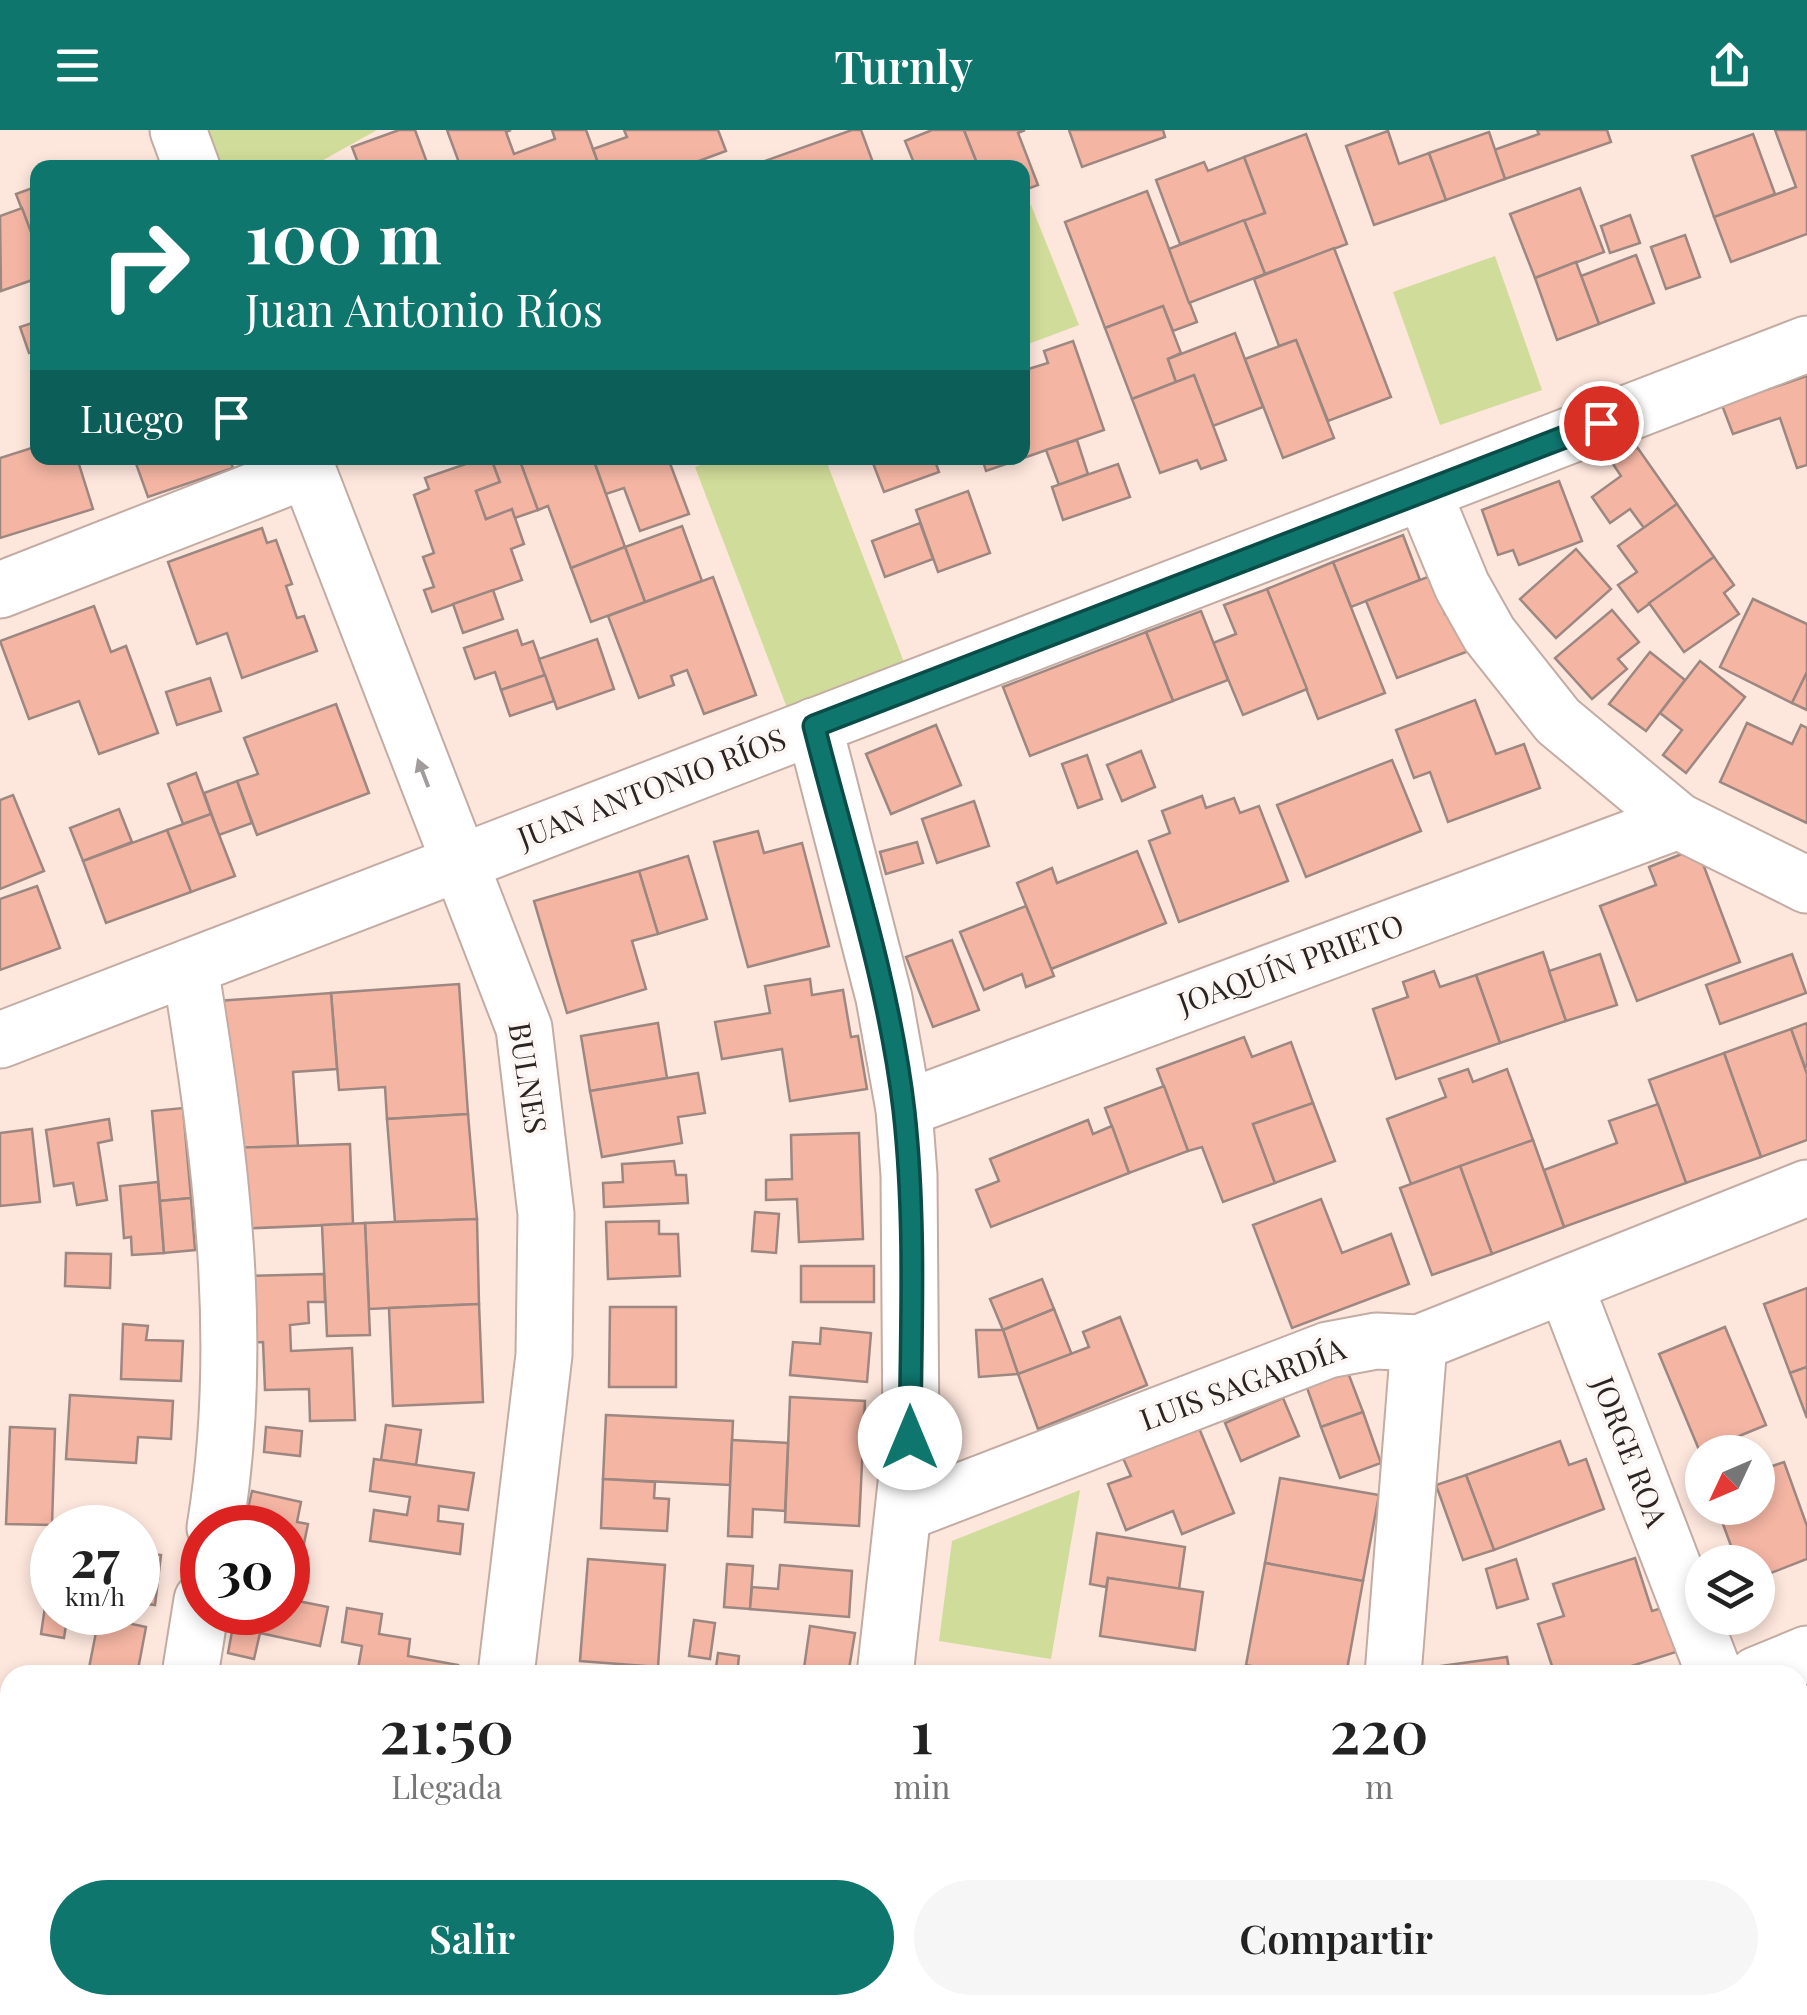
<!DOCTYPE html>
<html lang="es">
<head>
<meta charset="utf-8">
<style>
	body { margin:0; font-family:"Playfair Display",serif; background:#f6f6f6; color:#222; height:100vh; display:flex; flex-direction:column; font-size:38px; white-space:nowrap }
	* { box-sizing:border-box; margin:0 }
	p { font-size:32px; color:#767676 }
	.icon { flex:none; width:55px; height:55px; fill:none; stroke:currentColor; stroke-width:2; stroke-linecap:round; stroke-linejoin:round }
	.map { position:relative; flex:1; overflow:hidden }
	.panel { position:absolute; left:0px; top:1535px; width:1808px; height:350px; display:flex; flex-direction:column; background:#fff; border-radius:30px 30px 0 0; box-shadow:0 5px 15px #0003 }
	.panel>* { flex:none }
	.guide { position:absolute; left:30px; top:30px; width:1000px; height:305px; border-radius:20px; box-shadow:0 5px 15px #0003; background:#0f766e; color:#fff; overflow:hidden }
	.needle { width:65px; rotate:226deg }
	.fabs { position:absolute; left:1685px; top:1305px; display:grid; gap:20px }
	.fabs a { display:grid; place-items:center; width:90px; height:90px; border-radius:50%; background:#fff; box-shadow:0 5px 15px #0003; font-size:50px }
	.speed { position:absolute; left:30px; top:1375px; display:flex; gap:20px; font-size:50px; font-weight:700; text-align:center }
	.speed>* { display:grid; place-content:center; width:130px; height:130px; border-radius:50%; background:#fff; box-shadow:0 5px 15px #0003; line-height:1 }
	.speed small { font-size:25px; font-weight:400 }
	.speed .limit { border:15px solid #d22; background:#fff; color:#111 }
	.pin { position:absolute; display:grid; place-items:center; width:85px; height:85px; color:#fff; margin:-42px; border:5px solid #fff; border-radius:50%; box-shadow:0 2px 10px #0007 }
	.me { position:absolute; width:110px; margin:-55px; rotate:0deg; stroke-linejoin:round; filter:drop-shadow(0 0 8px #0008) }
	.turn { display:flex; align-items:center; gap:35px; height:210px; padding:0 50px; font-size:45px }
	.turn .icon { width:130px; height:130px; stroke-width:2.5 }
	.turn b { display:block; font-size:70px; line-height:85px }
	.then { display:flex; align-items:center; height:95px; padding:0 50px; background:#0003; gap:20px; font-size:38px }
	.eta { display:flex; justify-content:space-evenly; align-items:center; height:170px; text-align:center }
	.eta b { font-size:60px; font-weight:600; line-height:70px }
	.button { display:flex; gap:20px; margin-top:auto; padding:20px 50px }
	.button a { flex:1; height:115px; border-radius:60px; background:#0f766e; color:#fff; font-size:40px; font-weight:600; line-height:115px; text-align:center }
	.button a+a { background:#f6f6f6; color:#222 }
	header { display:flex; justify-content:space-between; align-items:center; height:130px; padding:0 50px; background:#0f766e; color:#fff; font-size:45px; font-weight:600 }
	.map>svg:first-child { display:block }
</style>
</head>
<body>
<header><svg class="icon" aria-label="menu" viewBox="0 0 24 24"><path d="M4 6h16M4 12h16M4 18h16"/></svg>Turnly<svg class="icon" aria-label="share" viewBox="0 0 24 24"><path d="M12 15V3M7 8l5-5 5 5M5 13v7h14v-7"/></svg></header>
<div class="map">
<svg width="1807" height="1885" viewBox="0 0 1807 1885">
	<rect width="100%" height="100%" fill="#fde6dc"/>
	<g fill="#d0dc99">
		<polygon points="178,0 377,0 309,38 192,37"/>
		<polygon points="1031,75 1079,195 1023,216 1023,78"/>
		<polygon points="1495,126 1542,260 1440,295 1393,162"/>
		<polygon points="722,328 825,328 914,558 797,604 695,337"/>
		<polygon points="1080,1360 1051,1529 939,1511 952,1411"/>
	</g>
	<g fill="#f4b5a3" stroke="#9d8781" stroke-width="2.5">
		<polygon points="399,0 415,0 429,38 360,38 352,17"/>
		<polygon points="447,0 511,0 506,2 514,24 555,9 552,0 586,0 600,38 461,38"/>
		<polygon points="624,0 718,0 726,21 680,38 600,38 593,19 627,7"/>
		<polygon points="852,0 861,0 875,38 745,38"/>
		<polygon points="932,0 964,0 979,38 916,38 905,11"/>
		<polygon points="964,0 1025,0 1018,3 1038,55 1022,61 1022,38 979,38"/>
		<polygon points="1069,0 1163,0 1165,7 1082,37"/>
		<polygon points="1537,0 1607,0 1611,12 1505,49 1494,20 1539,4"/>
		<polygon points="1775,0 1807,0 1807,104 1731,132 1714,87 1796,57"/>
		<polygon points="1388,1 1399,34 1429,23 1446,70 1374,95 1346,16"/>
		<polygon points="1489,2 1505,49 1446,70 1429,23"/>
		<polygon points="1306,4 1347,114 1265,144 1244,90 1265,83 1244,27"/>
		<polygon points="1753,4 1775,64 1714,87 1692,26"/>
		<polygon points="1244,27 1265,83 1180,114 1156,50 1204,32 1208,41"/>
		<polygon points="38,56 38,121 16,64"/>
		<polygon points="1580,58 1604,122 1535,148 1510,84"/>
		<polygon points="1147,61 1197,192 1173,201 1163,176 1105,198 1065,92"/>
		<polygon points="22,78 38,121 38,148 1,161 0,86"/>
		<polygon points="1630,85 1640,113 1610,123 1601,96"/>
		<polygon points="1244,90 1265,144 1189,173 1169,119"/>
		<polygon points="1685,105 1700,147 1666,159 1651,117"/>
		<polygon points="1334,118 1391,267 1328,291 1296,210 1279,216 1254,149"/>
		<polygon points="1636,125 1654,173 1599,194 1581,146"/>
		<polygon points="1576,132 1599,194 1557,210 1535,148"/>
		<polygon points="1163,176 1181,223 1168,229 1176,252 1132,269 1105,198"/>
		<polygon points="38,191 38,220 29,223 20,197"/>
		<polygon points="1235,203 1263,277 1213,296 1194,245 1176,252 1168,229"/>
		<polygon points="1296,210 1334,308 1283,328 1245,229"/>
		<polygon points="1073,211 1104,300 986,341 982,328 1022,328 1022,241 1048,233 1044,221"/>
		<polygon points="1194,245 1226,330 1201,339 1197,330 1160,343 1132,269"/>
		<polygon points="1807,246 1807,335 1797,338 1780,288 1733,304 1722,275"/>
		<polygon points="1077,310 1088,344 1059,355 1046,320"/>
		<polygon points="38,316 38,328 77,328 93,379 0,408 0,328"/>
		<polygon points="1637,317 1677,374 1644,398 1630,379 1610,393 1592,367 1621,346 1613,334"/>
		<polygon points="134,328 229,328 233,338 148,367"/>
		<polygon points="483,328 491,328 500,352 476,361 486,389 512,379 524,414 511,419 522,450 432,482 424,460 434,457 423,427 434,423 414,365 429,359 425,348"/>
		<polygon points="491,328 519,328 538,380 515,388 512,379 486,389 476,361 500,352"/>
		<polygon points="519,328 593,328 625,417 571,438 548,376 538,380"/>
		<polygon points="593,328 668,328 689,384 640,401 624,358 606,364"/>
		<polygon points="871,328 934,328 939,342 884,362"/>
		<polygon points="1118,334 1130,367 1063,390 1052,357"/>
		<polygon points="1559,351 1582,411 1519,435 1513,420 1498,425 1482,380"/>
		<polygon points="968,361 990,423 938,442 916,380"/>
		<polygon points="1677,374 1714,427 1638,482 1618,455 1637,442 1618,416"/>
		<polygon points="920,393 933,429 885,447 872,411"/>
		<polygon points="682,396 702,451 645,472 625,417"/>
		<polygon points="262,398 267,413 276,410 292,454 286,456 297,488 304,486 317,521 242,548 227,503 197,514 168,432"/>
		<polygon points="1403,405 1420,450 1351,477 1333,432"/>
		<polygon points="625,417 645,472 591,492 571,438"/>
		<polygon points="1576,419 1611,459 1556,508 1520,469"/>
		<polygon points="1714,427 1734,455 1724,463 1739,484 1684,522 1649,473"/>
		<polygon points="1333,432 1385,563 1318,589 1267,459"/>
		<polygon points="1430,446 1445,484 1458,480 1474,519 1397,548 1366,471"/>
		<polygon points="713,447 756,565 704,584 687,540 671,546 674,555 639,568 608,486"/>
		<polygon points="1267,459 1307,559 1243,585 1213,513 1236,504 1224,475"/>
		<polygon points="493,460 503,489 463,503 453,474"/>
		<polygon points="1753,469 1807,494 1807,542 1792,573 1720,537"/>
		<polygon points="94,476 111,522 126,516 158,603 99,624 79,571 29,589 0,511"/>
		<polygon points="1612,480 1639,512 1618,529 1627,539 1592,569 1555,528"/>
		<polygon points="1201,481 1228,550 1173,571 1146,502"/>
		<polygon points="517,500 522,515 533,511 545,545 501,560 495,542 475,549 464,518"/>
		<polygon points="1146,502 1173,571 1030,626 1003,557"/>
		<polygon points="597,509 614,559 557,579 539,529"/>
		<polygon points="1650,522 1685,550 1646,601 1609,574"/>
		<polygon points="1700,531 1745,567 1686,643 1663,625 1682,600 1660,583"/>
		<polygon points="1807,542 1807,580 1792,573"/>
		<polygon points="545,545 554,571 510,586 501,560"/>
		<polygon points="210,548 221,581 177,595 166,562"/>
		<polygon points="1475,570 1496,624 1524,614 1540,658 1448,692 1430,642 1414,648 1396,600"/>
		<polygon points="336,574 369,663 257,705 237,651 258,644 244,608"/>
		<polygon points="1747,593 1792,614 1801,595 1807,598 1807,693 1720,652"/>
		<polygon points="936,595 961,655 891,684 866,624"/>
		<polygon points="1141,621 1155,657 1122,671 1107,635"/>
		<polygon points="1087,625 1102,669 1078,678 1062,634"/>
		<polygon points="1392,630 1421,701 1306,747 1277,675"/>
		<polygon points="196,643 211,684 183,694 168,654"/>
		<polygon points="237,651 252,693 219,705 204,663"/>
		<polygon points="13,665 44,741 0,759 0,670"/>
		<polygon points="1202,666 1206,678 1234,668 1240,683 1259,676 1288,751 1179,792 1149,711 1170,703 1162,681"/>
		<polygon points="974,671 989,716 937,733 922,689"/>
		<polygon points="119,679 132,712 83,731 70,698"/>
		<polygon points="211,684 235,746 191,762 167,700"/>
		<polygon points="167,700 191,762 106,793 83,731"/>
		<polygon points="758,701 764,723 802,713 829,816 748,837 714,712"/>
		<polygon points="917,712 923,733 886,744 880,722"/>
		<polygon points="1697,718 1740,832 1637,871 1600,776 1656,755 1649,737"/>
		<polygon points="1137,721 1166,793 1051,839 1017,753 1052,738 1057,753"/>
		<polygon points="688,726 707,789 658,804 639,741"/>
		<polygon points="639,741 658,804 632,811 646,859 567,883 534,771"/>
		<polygon points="37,756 60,818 0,840 0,769"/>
		<polygon points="1026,776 1054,846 1026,857 1022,844 984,860 960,802"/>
		<polygon points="952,810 979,880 933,897 906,827"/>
		<polygon points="1543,822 1566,891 1500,913 1476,845"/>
		<polygon points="1600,824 1617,875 1566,891 1549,841"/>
		<polygon points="1792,824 1806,863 1720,894 1706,855"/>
		<polygon points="1434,841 1440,857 1476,845 1500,913 1396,949 1373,879 1408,867 1403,852"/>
		<polygon points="810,849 812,865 843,860 851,907 858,906 867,959 790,971 782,919 722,929 715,892 770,883 765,856"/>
		<polygon points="459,854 468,984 387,989 385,957 339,960 331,863"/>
		<polygon points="331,863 337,939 293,942 298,1016 229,1018 217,871"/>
		<polygon points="658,893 667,948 590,961 581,906"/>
		<polygon points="1807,893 1807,937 1805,937 1791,899"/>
		<polygon points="1791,899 1807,944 1807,1010 1761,1027 1724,923"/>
		<polygon points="1244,907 1252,927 1291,912 1313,973 1253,994 1275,1053 1223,1072 1202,1017 1188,1021 1157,939"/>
		<polygon points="1724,923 1761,1027 1686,1053 1649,950"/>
		<polygon points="1468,939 1473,952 1507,939 1533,1010 1411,1054 1387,989 1446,967 1439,949"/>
		<polygon points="698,943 705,983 678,987 682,1013 602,1027 590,961"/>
		<polygon points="1164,956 1188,1021 1129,1043 1105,978"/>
		<polygon points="1313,973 1335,1031 1275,1053 1253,994"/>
		<polygon points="1658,974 1686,1053 1564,1097 1544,1040 1617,1013 1609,991"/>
		<polygon points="183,978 191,1068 160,1071 152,981"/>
		<polygon points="468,984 477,1089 395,1092 387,989"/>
		<polygon points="109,989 112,1010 98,1013 107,1070 77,1075 73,1053 54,1056 46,1000"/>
		<polygon points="1088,990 1093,1004 1112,996 1129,1043 991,1097 976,1060 999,1051 990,1029"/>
		<polygon points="32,999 40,1072 0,1076 0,1003"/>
		<polygon points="859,1003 863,1109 799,1112 797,1069 766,1070 766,1050 792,1049 791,1005"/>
		<polygon points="1533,1010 1564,1097 1492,1124 1460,1036"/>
		<polygon points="350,1014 353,1094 233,1099 229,1018"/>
		<polygon points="674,1031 676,1045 686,1045 688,1073 604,1077 603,1053 623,1052 622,1034"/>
		<polygon points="1460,1036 1492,1124 1432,1145 1400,1058"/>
		<polygon points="158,1052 164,1123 132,1125 131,1107 124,1108 120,1056"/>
		<polygon points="191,1068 195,1120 164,1123 160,1071"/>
		<polygon points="1321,1069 1342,1123 1391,1104 1409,1154 1292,1198 1253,1095"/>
		<polygon points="755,1082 779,1084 776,1123 752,1121"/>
		<polygon points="477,1089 479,1174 369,1179 365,1093"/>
		<polygon points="659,1091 659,1104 678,1104 680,1146 608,1149 606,1092"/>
		<polygon points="365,1093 370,1205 327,1206 322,1095"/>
		<polygon points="66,1123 111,1124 110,1158 65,1156"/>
		<rect x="801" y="1136" width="73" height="36"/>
		<polygon points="324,1144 325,1172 308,1172 309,1193 290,1195 291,1221 352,1218 355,1290 310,1291 309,1259 265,1260 263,1212 246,1213 242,1146"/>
		<polygon points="1042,1149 1054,1179 1003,1200 990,1169"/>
		<polygon points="1807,1158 1807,1237 1790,1243 1764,1174"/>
		<polygon points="479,1174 483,1272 393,1276 389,1178"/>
		<polygon points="610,1177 676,1177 676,1257 609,1257"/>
		<polygon points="1054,1179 1072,1225 1018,1244 1003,1200"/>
		<polygon points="1120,1187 1147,1255 1038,1299 1018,1244 1089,1217 1083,1202"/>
		<polygon points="123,1194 148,1196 146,1210 183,1211 181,1251 121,1249"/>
		<polygon points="1725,1197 1766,1295 1700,1322 1659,1224"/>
		<polygon points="821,1198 871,1203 867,1252 790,1245 793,1212 820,1214"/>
		<polygon points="976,1200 1003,1200 1018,1244 979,1247"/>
		<polygon points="1807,1237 1807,1288 1790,1243"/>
		<polygon points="1347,1240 1363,1282 1321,1297 1306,1255"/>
		<polygon points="70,1265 173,1271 171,1309 138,1307 136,1333 66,1329"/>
		<polygon points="790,1267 865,1271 859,1396 785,1392"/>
		<polygon points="1283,1268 1299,1306 1241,1331 1225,1293"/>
		<polygon points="1363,1282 1381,1333 1340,1348 1321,1297"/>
		<polygon points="606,1285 733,1291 730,1355 603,1349"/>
		<polygon points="386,1295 421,1300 416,1335 381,1330"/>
		<polygon points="10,1297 55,1299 52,1395 6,1394"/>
		<polygon points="266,1297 302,1301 300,1326 264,1322"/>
		<polygon points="1199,1298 1234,1383 1182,1404 1173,1381 1126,1400 1108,1354 1131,1346 1123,1328"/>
		<polygon points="732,1310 788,1313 785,1381 753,1379 752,1407 728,1406"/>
		<polygon points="1560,1311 1569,1335 1586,1329 1604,1379 1494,1420 1466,1345"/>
		<polygon points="374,1329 474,1343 468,1380 439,1376 438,1391 463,1394 460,1424 370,1411 374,1380 407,1385 410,1367 370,1361"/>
		<polygon points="1784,1332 1807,1396 1807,1429 1758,1448 1758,1432 1737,1432 1717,1378 1758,1378 1758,1341"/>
		<polygon points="1466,1345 1494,1420 1463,1430 1436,1355"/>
		<polygon points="1280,1348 1379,1365 1363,1451 1265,1433"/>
		<polygon points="603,1349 655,1352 654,1368 669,1369 667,1401 601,1398"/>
		<polygon points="252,1361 301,1372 297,1392 308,1394 293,1467 288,1466 288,1398 224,1398 228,1379 247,1383"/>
		<polygon points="1097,1403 1185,1417 1179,1459 1108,1448 1106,1457 1090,1454"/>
		<polygon points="138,1422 161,1425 155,1475 138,1473"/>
		<polygon points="1635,1428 1652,1481 1662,1478 1676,1522 1603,1545 1555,1545 1538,1494 1564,1486 1553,1454"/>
		<polygon points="588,1429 665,1435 658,1537 580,1531"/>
		<polygon points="1516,1429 1528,1469 1497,1478 1486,1439"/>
		<polygon points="1265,1433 1363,1451 1346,1545 1299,1545 1246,1535"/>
		<polygon points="727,1434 753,1436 750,1479 724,1477"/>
		<polygon points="780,1435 852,1441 849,1487 750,1479 752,1457 778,1459"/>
		<polygon points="1108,1448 1203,1462 1195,1520 1100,1506"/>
		<polygon points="288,1469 328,1477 320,1516 260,1503 254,1529 228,1523 234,1491 217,1487 218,1482 288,1482"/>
		<polygon points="46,1470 52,1471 52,1482 68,1482 64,1508 41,1504"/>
		<polygon points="347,1478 382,1484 379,1504 410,1509 408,1526 458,1535 457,1545 357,1545 362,1516 342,1512"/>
		<polygon points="99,1487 146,1497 137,1545 88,1543"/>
		<polygon points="694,1490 715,1493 710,1529 689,1526"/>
		<polygon points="810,1496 855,1503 848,1545 803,1545"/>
		<polygon points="718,1523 739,1526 737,1545 715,1545"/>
		<polygon points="1507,1527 1510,1545 1428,1545 1426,1538"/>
		<polygon points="0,1635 10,1637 5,1670 0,1669"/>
		<polygon points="1798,1806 1807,1839 1807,1861 1798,1864"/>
		<polygon points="20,1875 79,1875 82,1876 78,1885 16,1885"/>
		<polygon points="259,1875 272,1880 270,1885 196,1885 173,1876"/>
		<polygon points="1005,1875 1156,1875 1155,1885 1053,1885"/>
		<polygon points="1156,1875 1278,1875 1277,1885 1155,1885"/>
		<rect x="1296" y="1875" width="181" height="10"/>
		<polygon points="1486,1875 1545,1877 1545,1885 1485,1885"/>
		<polygon points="1561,1875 1665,1875 1667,1885 1563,1885"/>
		<polygon points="1688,1875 1746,1875 1749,1884 1691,1885"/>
	</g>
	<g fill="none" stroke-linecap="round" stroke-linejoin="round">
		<g stroke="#c2aca3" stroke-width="59">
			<g id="minor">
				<polyline points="178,0 192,38"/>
				<polyline points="303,328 524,898 546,1084 544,1225 506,1545"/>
				<polyline points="1423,362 1462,456 1489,504 1558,591 1678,691 1807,755"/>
				<polyline points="0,460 307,340"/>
				<polyline points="814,596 884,868 904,979 909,1045 911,1308 885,1545"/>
				<path d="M190 837C220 1023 246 1210 215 1398"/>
				<polyline points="904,979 1678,691"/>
				<polyline points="1565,1155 1715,1545"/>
				<polyline points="904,1383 1328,1220 1376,1211 1419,1213 1807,1058"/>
				<polyline points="190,1545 202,1470"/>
				<polyline points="1393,1545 1419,1213"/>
				<polyline points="1756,1545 1807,1524"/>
				<polyline points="0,1742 10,1744"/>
				<polyline points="1798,1758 1807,1783"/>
				<polyline points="675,1875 720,1885"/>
				<polyline points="132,1885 136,1875"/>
				<polyline points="475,1885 477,1875"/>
				<polyline points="822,1885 823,1875"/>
			</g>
		</g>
		<g stroke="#c2aca3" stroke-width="59">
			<polyline id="primary" points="0,910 1807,214"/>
		</g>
		<use href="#minor" stroke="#fff" stroke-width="55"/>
		<use href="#primary" stroke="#fff" stroke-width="55"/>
	</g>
	<defs><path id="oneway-solid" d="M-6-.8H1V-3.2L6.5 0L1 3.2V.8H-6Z" transform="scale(2.5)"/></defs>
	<use fill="#a09c9b" href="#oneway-solid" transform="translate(423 643) rotate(-111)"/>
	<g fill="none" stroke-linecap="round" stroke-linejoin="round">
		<g stroke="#0a4d48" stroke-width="25">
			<path id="route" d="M910 1308C911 1199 916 1089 904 981 889 851 846 723 814 596L1601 293"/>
		</g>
		<use href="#route" stroke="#0f766e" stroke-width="18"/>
	</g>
	<g text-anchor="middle" stroke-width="8" stroke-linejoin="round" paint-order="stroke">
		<g font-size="30" fill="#2c2420" stroke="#fcf7f5">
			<text transform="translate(652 659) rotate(-21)" y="10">JUAN ANTONIO RÍOS</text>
			<text transform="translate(1291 835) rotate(-20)" y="10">JOAQUÍN PRIETO</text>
			<text transform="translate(527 948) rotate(81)" y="10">BULNES</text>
			<text transform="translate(1243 1255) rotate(-20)" y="10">LUIS SAGARDÍA</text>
			<text transform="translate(1629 1322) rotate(69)" y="10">JORGE ROA</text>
		</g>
	</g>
</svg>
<div class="fabs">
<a><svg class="needle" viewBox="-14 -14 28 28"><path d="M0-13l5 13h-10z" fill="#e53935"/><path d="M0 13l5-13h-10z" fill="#767676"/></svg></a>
<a><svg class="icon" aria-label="layers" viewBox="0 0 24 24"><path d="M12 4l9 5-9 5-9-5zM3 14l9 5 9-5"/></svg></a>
</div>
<div class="speed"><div>27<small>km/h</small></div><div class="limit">30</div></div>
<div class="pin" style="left:1601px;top:293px;background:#d93025"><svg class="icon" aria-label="arrive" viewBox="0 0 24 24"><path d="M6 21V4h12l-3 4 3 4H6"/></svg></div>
<svg class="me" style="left:910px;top:1308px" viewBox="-20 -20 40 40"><circle r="19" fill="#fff"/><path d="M0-13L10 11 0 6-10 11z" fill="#0f766e"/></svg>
<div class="guide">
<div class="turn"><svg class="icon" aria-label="right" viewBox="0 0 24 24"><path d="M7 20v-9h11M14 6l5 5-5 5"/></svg><div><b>100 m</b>Juan Antonio Ríos</div></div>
<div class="then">Luego<svg class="icon" aria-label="arrive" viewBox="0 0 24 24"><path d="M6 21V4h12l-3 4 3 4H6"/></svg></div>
</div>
<section class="panel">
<div class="eta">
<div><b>21:50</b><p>Llegada</p></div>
<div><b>1</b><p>min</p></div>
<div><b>220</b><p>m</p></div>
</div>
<div class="button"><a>Salir</a><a>Compartir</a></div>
</section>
</div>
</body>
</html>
